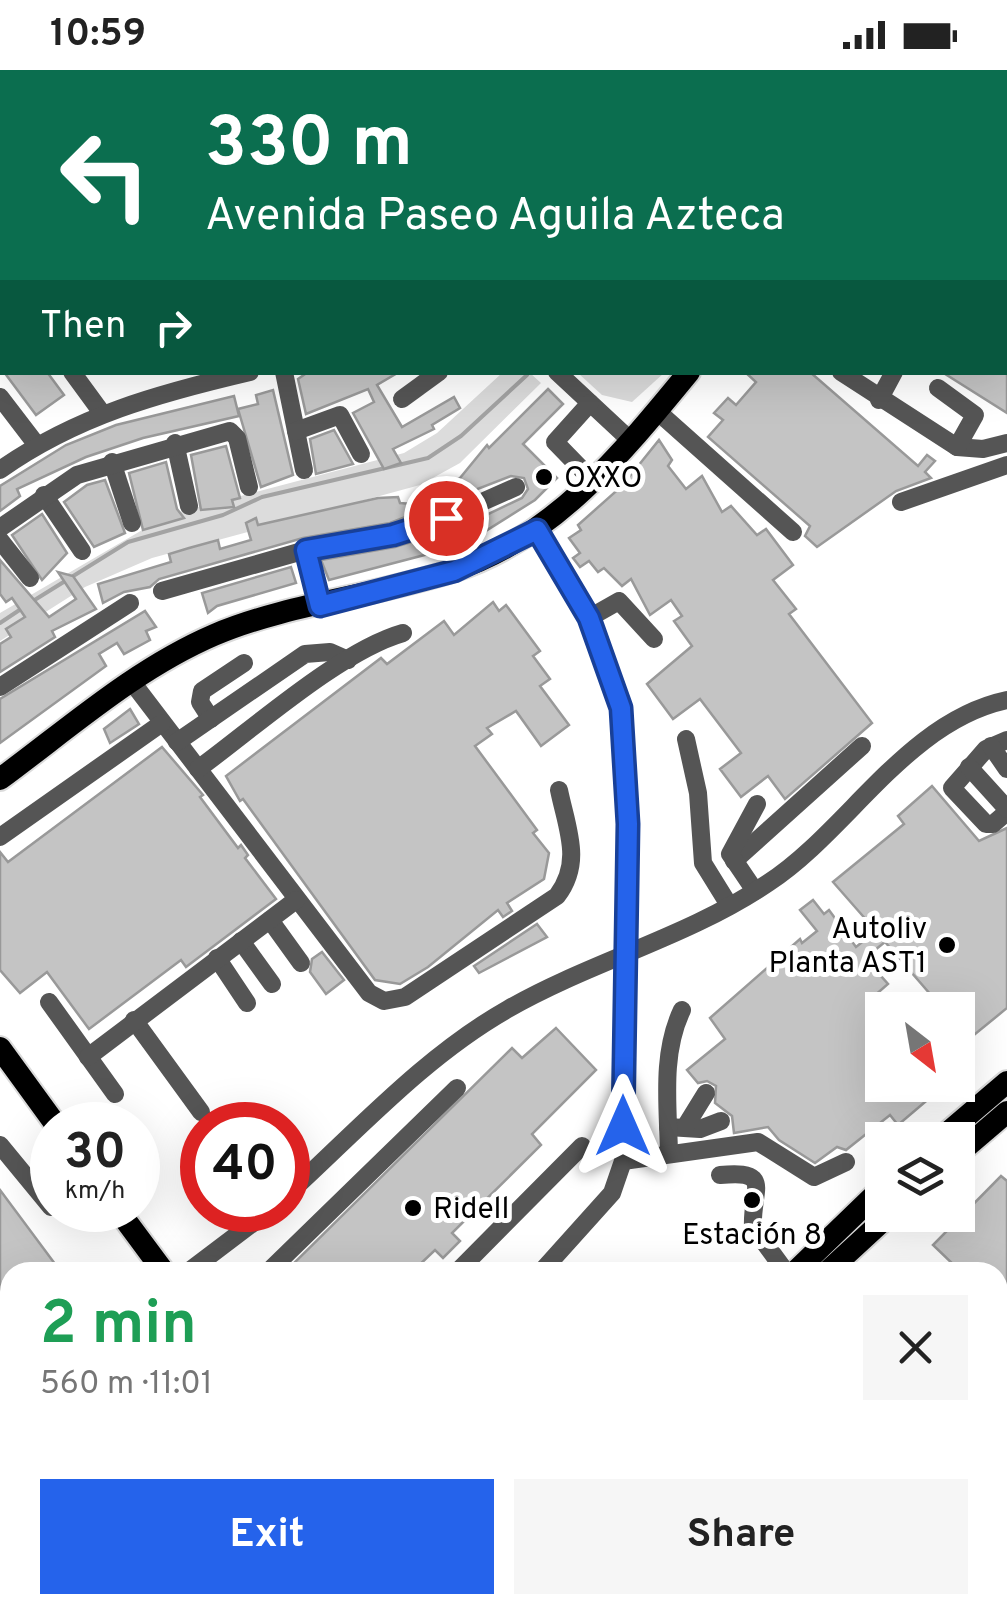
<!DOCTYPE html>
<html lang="en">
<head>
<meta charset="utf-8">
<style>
	body { margin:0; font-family:Overpass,sans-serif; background:#f6f6f6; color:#222; height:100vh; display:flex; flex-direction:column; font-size:38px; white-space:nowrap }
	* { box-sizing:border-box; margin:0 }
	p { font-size:32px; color:#767676 }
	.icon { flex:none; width:55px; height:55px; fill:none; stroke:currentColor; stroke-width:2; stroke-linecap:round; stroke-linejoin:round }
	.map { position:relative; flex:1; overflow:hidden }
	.details { position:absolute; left:0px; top:1192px; width:1008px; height:352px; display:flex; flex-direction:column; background:#fff; border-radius:30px 30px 0 0; box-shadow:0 10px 40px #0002 }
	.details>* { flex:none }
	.top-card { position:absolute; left:0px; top:0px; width:1008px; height:305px; box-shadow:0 10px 40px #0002; background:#0b6e4f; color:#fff; overflow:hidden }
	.needle { width:65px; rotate:149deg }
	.fabs { position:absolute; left:865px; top:922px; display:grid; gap:20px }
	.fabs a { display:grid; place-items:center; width:110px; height:110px; border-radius:0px; background:#fff; box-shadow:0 10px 40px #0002; font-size:50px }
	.speed { position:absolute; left:30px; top:1032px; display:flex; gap:20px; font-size:50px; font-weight:700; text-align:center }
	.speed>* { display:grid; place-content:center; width:130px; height:130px; border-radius:50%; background:#fff; box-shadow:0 10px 40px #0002; line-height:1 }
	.speed small { font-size:25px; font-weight:400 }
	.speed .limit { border:15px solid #d22; background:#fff; color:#111 }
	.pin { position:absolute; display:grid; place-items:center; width:85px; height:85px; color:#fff; margin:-42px; border:5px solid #fff; border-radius:50%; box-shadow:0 2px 10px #0007 }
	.me { position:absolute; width:110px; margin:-55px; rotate:0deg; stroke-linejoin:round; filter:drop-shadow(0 0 8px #0008) }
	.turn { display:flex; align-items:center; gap:35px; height:210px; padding:0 40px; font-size:45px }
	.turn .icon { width:130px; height:130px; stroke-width:2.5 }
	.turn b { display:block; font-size:70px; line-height:85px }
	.then { display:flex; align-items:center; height:95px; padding:0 40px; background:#0003; gap:20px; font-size:38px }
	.round { display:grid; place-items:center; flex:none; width:105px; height:105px; border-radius:0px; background:#f6f6f6 }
	.overview { display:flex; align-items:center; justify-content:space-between; height:170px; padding:0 40px }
	h1 { font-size:60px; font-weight:700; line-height:75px; color:#1e9e55 }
	.primary-button { display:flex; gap:20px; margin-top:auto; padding:20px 40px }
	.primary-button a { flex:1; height:115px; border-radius:0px; background:#2563eb; color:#fff; font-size:40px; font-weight:700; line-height:115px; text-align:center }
	.primary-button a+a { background:#f6f6f6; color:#222 }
	.status { display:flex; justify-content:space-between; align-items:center; height:70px; padding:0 50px; background:#fff; direction:ltr }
	.status svg { height:28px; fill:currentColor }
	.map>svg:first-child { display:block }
</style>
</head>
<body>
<div class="status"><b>10:59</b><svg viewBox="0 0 49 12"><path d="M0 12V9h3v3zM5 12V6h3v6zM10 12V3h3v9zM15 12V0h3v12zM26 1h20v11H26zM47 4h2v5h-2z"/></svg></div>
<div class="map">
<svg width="1007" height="1544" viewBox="0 0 1007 1544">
	<rect width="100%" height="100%" fill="#fff"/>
	<g fill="#dcdcdc">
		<polygon points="502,303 530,303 541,313 460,393 420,415 152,488 85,517 0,571 0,543 168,445 404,383 437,363"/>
		<polygon points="578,303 664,303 632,332 602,325"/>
	</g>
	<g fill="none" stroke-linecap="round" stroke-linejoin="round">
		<g stroke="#a3a3a3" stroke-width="4">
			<polyline points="775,2 776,0"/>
			<polyline points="33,531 128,472 223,445 262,427 428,388 461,366 527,305"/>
			<polyline points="0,553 21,539"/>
			<polyline points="762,1544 771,1535"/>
		</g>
	</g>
	<g fill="#c4c4c4" stroke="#999" stroke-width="2.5">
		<polygon points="4,302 47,302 64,325 36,345"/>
		<polygon points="308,302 399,302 377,315 402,357 454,327 460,338 432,355 434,359 393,379 401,393 384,399 353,343 374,332 368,319 306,344 298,309"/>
		<polygon points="745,302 810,302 918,396 927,385 935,391 925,402 931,408 896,421 817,477 805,466 810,456 708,367 723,350 714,343 728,328 736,335 756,312"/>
		<polygon points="942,302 1007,302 1007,343"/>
		<polygon points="548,319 563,334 523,374 557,408 535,430 476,467 436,482 329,510 321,490 395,477 463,456 522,428 528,419 524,408 511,406 390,453 303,468 159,509 150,517 124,522 103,533 98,514 171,492 169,484 189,478 218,470 220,479 251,470 246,453 256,448 258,455 378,428 398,427 400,433 412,434 442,423 440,418 460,408 487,375 489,378"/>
		<polygon points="273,320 293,405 261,417 238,339 258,334 256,325"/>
		<polygon points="234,326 239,346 143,368 86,387 17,419 20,426 0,441 0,416 66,375 116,355"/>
		<polygon points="334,360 353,394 316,404 310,369"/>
		<polygon points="659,370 672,390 668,396 686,419 702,406 722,442 731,436 757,465 766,459 793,495 773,510 796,539 789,544 872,653 785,729 768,706 741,727 720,699 741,683 700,629 673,649 647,614 692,576 674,551 682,546 671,530 650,545 631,509 622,516 604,498 598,502 589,491 580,497 573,488 580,483 569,468 581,460 578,455 622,416"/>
		<polygon points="226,376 240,428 232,430 234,437 201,440 191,385"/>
		<polygon points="166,392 177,439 184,448 143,460 129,403"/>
		<polygon points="105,410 125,463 94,477 64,432 87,415"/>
		<polygon points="42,444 67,483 42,510 12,465"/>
		<polygon points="0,490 49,547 76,529 58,502 73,506 96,539 52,561 55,567 0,602 0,574 11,567 6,559 25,547 12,528 6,532 0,524"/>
		<polygon points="291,497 296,513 217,536 208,543 202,523"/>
		<polygon points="493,532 499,541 506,535 540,581 533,586 550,609 540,616 569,655 541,676 516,641 487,658 492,664 475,676 537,760 533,763 549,783 544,809 507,833 512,841 503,847 498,840 428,897 400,914 375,910 243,729 240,731 226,706 381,588 387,594 444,551 454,565"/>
		<polygon points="145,541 156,557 146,561 150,570 124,584 117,573 99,584 106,596 0,673 0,629"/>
		<polygon points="130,639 139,654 110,673 104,659"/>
		<polygon points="162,677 203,725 200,727 238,778 241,775 248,785 245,788 276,829 186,897 181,890 89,959 47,902 20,923 0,900 0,782 8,792"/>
		<polygon points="932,716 979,771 1007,758 1007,938 969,969 958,955 958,940 944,940 885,872 865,888 888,914 873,927 882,939 882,1015 923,1015 932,1026 898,1055 890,1045 846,1080 837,1077 815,1093 779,1070 768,1057 734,1063 732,1046 715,1033 716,1016 707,1011 698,1013 687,1000 725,969 710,948 800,869 802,873 817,861 800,840 813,830 824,844 829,840 856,877 876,861 833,812 904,754 898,746"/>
		<polygon points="537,854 547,867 479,903 474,896"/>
		<polygon points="322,882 344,910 326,924 310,902 312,889"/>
		<polygon points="556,958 596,1000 532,1064 541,1075 452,1163 460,1171 443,1188 435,1180 412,1202 285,1202 512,978 522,988"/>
		<polygon points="1001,1106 1007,1111 1007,1299 998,1309 998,1202 949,1202 955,1196 933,1175"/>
		<polygon points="0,1120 61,1202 10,1202 10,1266 0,1273"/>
		<polygon points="10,1379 10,1512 0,1498 0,1387"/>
	</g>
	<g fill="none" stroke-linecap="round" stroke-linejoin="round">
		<g stroke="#dbdbdb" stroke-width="26">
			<g id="major">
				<polyline points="895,2 896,0"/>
				<path d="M0 709C68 659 135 599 214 565 289 533 377 526 455 500 554 468 625 380 689 302"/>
				<polyline points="0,978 56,1055"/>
				<polyline points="939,1070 1007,1012"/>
				<polyline points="958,1084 1007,1042"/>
				<polyline points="118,1140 164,1202"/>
				<polyline points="795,1202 882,1118"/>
				<polyline points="827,1202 889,1145"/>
				<polyline points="998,1360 1007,1351"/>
				<polyline points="998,1406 1007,1396"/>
				<polyline points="319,1535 322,1544"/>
				<polyline points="430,1544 444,1535"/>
				<polyline points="473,1544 486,1535"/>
				<polyline points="813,1544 822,1535"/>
				<polyline points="858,1544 867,1535"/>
			</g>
		</g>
		<g stroke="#555" stroke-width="18">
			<polyline points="17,0 19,2"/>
			<polyline points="145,0 147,2"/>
			<polyline points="268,0 270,2"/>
			<polyline points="394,0 396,2"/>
			<polyline points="519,0 521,2"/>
			<polyline points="643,0 645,2"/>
			<polyline points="909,0 913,2"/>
			<polyline points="91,2 94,0"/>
			<polyline points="665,2 665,0"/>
			<polyline points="677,2 679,0"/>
			<polyline points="812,2 813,0"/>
			<polyline points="1005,57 1007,58"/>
			<polyline points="0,70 2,68"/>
			<polyline points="0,204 2,207"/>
			<polyline points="72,302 102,343"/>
			<polyline points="284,302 304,400"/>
			<polyline points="557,302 630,370"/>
			<polyline points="841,302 957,377 983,379 1007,373"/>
			<polyline points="938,318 975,345 957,377"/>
			<polyline points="0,327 36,374"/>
			<polyline points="402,329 439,302"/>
			<polyline points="879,330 894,302"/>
			<polyline points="590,333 555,372 591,409"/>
			<polyline points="657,341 793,462"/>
			<polyline points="296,361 340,345 361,384"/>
			<polyline points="175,373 189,436"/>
			<polyline points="112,392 132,453"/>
			<path d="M0 400C76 346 160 323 250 302"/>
			<polyline points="44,425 82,481"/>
			<polyline points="901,432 1007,395"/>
			<polyline points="0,458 77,405 230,361 237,368 249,417"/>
			<polyline points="537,460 589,548 621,638 628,754 623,1091 612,1123 541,1202"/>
			<polyline points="0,470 30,508"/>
			<polyline points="306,480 320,536"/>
			<polyline points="162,521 306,480 393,465 446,448 516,417"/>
			<polyline points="589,548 619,531 654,569"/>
			<path d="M132 612 369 923 384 931 405 927 557 826C583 792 567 759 559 720"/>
			<polyline points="0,617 130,533"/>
			<polyline points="211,649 200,632 202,621 244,593"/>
			<polyline points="686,669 698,723 703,793 729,835"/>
			<polyline points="1007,670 986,679 952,718 986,754 993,754 1007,742"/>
			<polyline points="177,672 305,584 330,582 348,590"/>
			<polyline points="991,676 1007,699"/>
			<polyline points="969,697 1007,739"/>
			<path d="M198 699C253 659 340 581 403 563"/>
			<polyline points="0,767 162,653"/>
			<polyline points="734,791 862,676"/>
			<polyline points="755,821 730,784 757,734"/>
			<polyline points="270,850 301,893"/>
			<polyline points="241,871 272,914"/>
			<polyline points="217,888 247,933"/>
			<polyline points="49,932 115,1024"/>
			<polyline points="134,950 201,1042"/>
			<polyline points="88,987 296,830"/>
			<polyline points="668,1057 700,1059 721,1051"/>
			<polyline points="685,1057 706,1023"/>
			<polyline points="0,1075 51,1137"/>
			<path d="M669 1083C668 1035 661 984 682 940"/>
			<polyline points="623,1091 758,1072 814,1107 846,1092"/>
			<path d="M720 1105C774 1100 751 1120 753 1157L786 1202"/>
			<path d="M288 1124C358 1060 425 986 508 939 592 891 688 867 768 813 848 761 907 651 1007 630"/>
			<polyline points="188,1202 270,1140"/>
			<polyline points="268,1202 457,1018"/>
			<polyline points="457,1202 582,1076"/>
			<polyline points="0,1326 10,1319"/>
			<polyline points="998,1430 1007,1438"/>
			<polyline points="998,1513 1007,1522"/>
			<polyline points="269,1535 273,1544"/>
			<polyline points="459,1535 463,1544"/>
			<polyline points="626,1535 633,1544"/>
			<polyline points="667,1535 677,1544"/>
			<polyline points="232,1544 233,1535"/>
			<polyline points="600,1544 613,1535"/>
			<polyline points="714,1544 723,1535"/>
			<polyline points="998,1544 1007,1535"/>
		</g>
		<use href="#major" stroke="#000" stroke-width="22"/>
	</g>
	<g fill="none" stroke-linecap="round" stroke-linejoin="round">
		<g stroke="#184099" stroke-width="25">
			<polyline id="route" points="446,448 393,465 306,480 320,536 454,501 537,460 589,548 621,638 628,754 623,1056"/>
		</g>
		<use href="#route" stroke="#2563eb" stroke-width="18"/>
	</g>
	<g fill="#000" stroke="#fff" stroke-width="4">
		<circle cx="544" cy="407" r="10"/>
		<circle cx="947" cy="875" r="10"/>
		<circle cx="752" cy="1130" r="10"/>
		<circle cx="413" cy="1138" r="10"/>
	</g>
	<g text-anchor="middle" stroke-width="10" stroke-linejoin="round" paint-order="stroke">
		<g font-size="30" fill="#000" stroke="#fff" text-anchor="start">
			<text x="564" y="417">OXXO</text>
			<text x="927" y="868" text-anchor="end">Autoliv<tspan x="927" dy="34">Planta AST1</tspan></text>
			<text x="433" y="1148">Ridell</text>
			<text x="752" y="1174" text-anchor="middle">Estación 8</text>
		</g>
	</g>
</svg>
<div class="fabs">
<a><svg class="needle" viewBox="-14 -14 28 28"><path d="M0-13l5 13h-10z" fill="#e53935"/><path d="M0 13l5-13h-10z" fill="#767676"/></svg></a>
<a><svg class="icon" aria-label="layers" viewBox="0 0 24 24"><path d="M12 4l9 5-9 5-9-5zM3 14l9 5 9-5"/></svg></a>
</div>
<div class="speed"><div>30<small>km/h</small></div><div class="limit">40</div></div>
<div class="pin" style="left:446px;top:448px;background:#d93025"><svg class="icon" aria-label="arrive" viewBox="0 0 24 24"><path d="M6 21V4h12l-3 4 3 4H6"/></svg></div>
<svg class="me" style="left:623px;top:1056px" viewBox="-20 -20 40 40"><path d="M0-17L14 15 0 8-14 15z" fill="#2563eb" stroke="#fff" stroke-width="4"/></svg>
<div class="top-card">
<div class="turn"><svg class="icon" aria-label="left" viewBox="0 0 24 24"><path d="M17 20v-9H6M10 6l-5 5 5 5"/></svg><div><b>330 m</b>Avenida Paseo Aguila Azteca</div></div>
<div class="then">Then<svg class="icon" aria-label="right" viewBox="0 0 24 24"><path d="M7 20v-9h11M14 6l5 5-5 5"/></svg></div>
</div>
<section class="details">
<div class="overview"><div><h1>2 min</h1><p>560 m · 11:01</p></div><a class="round"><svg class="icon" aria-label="close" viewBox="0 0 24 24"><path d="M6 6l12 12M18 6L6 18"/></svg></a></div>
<div class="primary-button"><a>Exit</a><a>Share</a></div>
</section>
</div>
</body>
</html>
